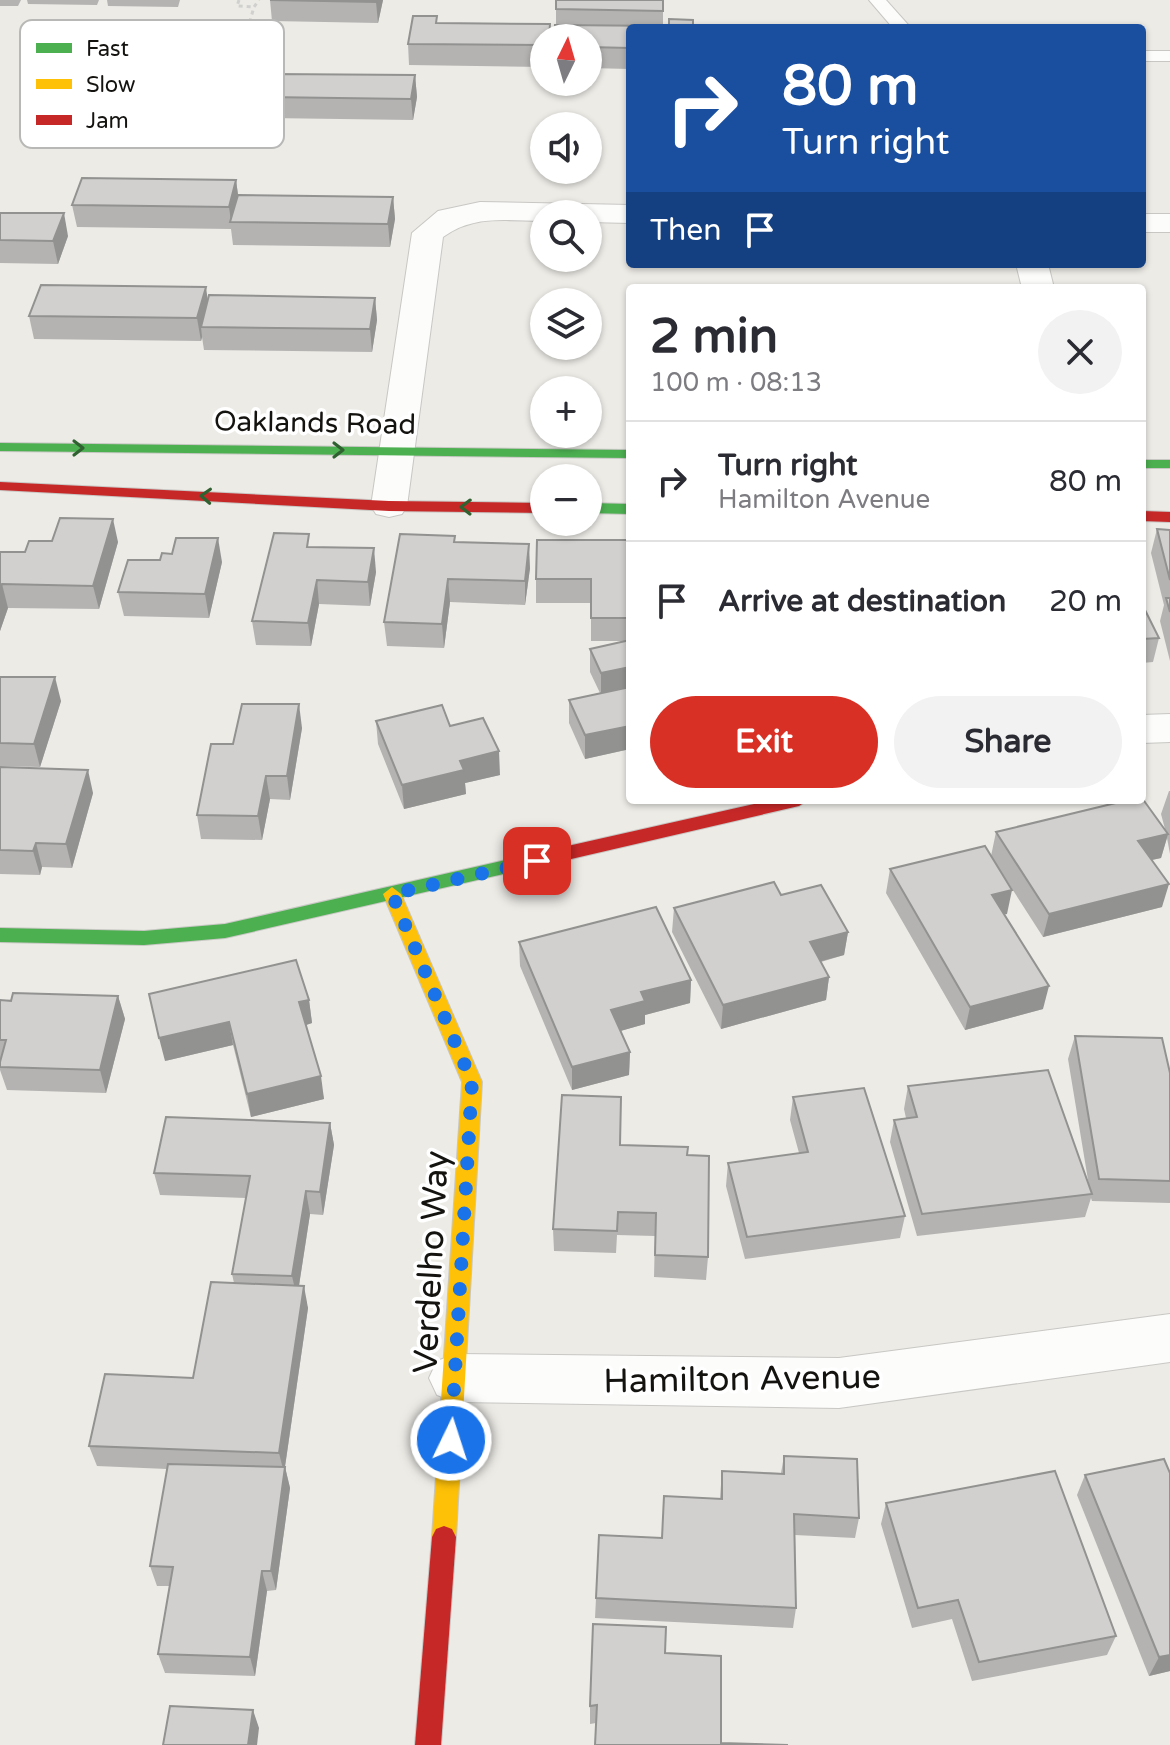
<!DOCTYPE html>
<html lang="en">
<head>
<meta charset="utf-8">
<style>
	body { margin:0; font-family:"Varela Round",sans-serif; background:#f2f2f3; color:#2b2b33; height:100vh; display:flex; flex-direction:column; font-size:30px; white-space:nowrap }
	* { box-sizing:border-box; margin:0 }
	p { font-size:26px; color:#7c7c81 }
	.icon { flex:none; width:44px; height:44px; fill:none; stroke:currentColor; stroke-width:2; stroke-linecap:round; stroke-linejoin:round }
	.map { position:relative; flex:1; overflow:hidden }
	.sheet { position:absolute; left:626px; top:284px; width:520px; height:520px; display:flex; flex-direction:column; background:#fff; border-radius:8px; box-shadow:0 2px 6px #0004 }
	.sheet>* { flex:none }
	.guide { position:absolute; left:626px; top:24px; width:520px; height:244px; border-radius:8px; box-shadow:0 2px 6px #0004; background:#1a4fa0; color:#fff; overflow:hidden }
	.needle { width:52px; rotate:5deg }
	.controls { position:absolute; left:530px; top:24px; display:grid; gap:16px }
	.controls a { display:grid; place-items:center; width:72px; height:72px; border-radius:50%; background:#fff; box-shadow:0 2px 6px #0004; font-size:40px }
	.pin { position:absolute; display:grid; place-items:center; width:68px; height:68px; color:#fff; margin:-34px; border-radius:16px; box-shadow:0 4px 12px #0006 }
	.me { position:absolute; width:88px; margin:-44px; rotate:4deg; stroke-linejoin:round; filter:drop-shadow(0 0 6px #0008) }
	.turn { display:flex; align-items:center; gap:28px; height:168px; padding:0 24px; font-size:36px }
	.turn .icon { width:104px; height:104px; stroke-width:2.5 }
	.turn b { display:block; font-size:56px; line-height:68px }
	.then { display:flex; align-items:center; height:76px; padding:0 24px; background:#0003; gap:16px; font-size:30px }
	.round { display:grid; place-items:center; flex:none; width:84px; height:84px; border-radius:42px; background:#f2f2f3 }
	.head { display:flex; align-items:center; justify-content:space-between; height:136px; padding:0 24px }
	h1 { font-size:48px; font-weight:700; line-height:60px }
	.primary-button { display:flex; gap:16px; margin-top:auto; padding:16px 24px }
	.primary-button a { flex:1; height:92px; border-radius:48px; background:#d93025; color:#fff; font-size:32px; font-weight:700; line-height:92px; text-align:center }
	.primary-button a+a { background:#f2f2f3; color:#2b2b33 }
	ul { padding:0; list-style:none }
	li { display:flex; align-items:center; gap:24px; height:120px; padding:0 24px; border-top:2px solid #e1e1e2 }
	li div { flex:1 }
	li b { display:block; font-size:30px }
	li em { font-style:normal }
	.map>svg:first-child { display:block }
</style>
</head>
<body>
<div class="map">
<svg width="1170" height="1745" viewBox="0 0 1170 1745">
	<rect width="100%" height="100%" fill="#ecebe6"/>
	<g fill="none" stroke-linecap="round" stroke-linejoin="round">
		<g stroke="#c8c7c4" stroke-width="2">
			<g id="lane">
				<polygon points="869,0 886,0 911,28 893,28"/>
				<rect x="1142" y="51" width="28" height="10"/>
			</g>
		</g>
		<g stroke="#c8c7c4" stroke-width="2">
			<g id="street">
				<path d="M480 202 630 205V223L588 222V214H544V221C507 221 475 214 443 237L407 506 402 514 389 517 376 514 371 506 412 233 438 211Z"/>
				<rect x="1142" y="214" width="28" height="18"/>
				<polygon points="1016,264 1048,264 1054,288 1022,288"/>
				<polygon points="1170,714 1170,742 1142,743 1142,715"/>
				<polygon points="1170,1314 1170,1362 839,1408 456,1402 437,1395 429,1378 437,1361 456,1354 839,1358"/>
			</g>
		</g>
		<g stroke="#c8c7c4" stroke-width="2">
			<g id="fast">
				<polygon points="0,443 630,450 630,458 0,451"/>
				<rect x="1142" y="460" width="28" height="8"/>
				<polygon points="588,503 630,504 630,514 588,513"/>
				<polygon points="541,852 550,859 547,864 225,938 144,945 0,942 0,928 144,931 225,924"/>
			</g>
		</g>
		<g stroke="#c8c7c4" stroke-width="2">
			<polygon id="slow" points="392,887 401,894 482,1082 456,1537 452,1545 444,1548 436,1545 432,1537 462,1082 383,894"/>
		</g>
		<g stroke="#c8c7c4" stroke-width="2">
			<g id="jam">
				<polygon points="0,482 389,501 544,503 544,513 389,511 0,490"/>
				<polygon points="1142,511 1170,512 1170,522 1142,521"/>
				<polygon points="772,800 808,800 799,806 541,866 532,859 541,852"/>
				<polygon points="444,1526 452,1529 456,1537 441,1745 415,1745 432,1537 436,1529"/>
			</g>
		</g>
		<g stroke="#d0d0ce" stroke-width="3" stroke-dasharray="4 4" stroke-linecap="butt">
			<polyline points="239,0 237,6 254,7"/>
			<polyline points="234,76 254,7 259,0"/>
		</g>
		<use href="#lane" fill="#fcfcfb" fill-rule="evenodd"/>
		<use href="#street" fill="#fcfcfb" fill-rule="evenodd"/>
		<use href="#fast" fill="#4caf50" fill-rule="evenodd"/>
		<use href="#slow" fill="#ffc107" fill-rule="evenodd"/>
		<use href="#jam" fill="#c62828" fill-rule="evenodd"/>
	</g>
	<g fill="#b4b3b2">
		<polygon points="0,0 21,0 18,6 0,6"/>
		<polygon points="27,0 99,0 97,5 28,4"/>
		<polygon points="107,0 180,0 178,7 108,6"/>
		<polygon points="270,0 383,0 378,23 272,21"/>
		<polygon points="556,0 663,0 663,26 693,28 630,28 630,69 588,68 588,38 556,25"/>
		<polygon points="437,16 437,23 550,24 550,38 544,38 544,67 409,65 408,44"/>
		<polygon points="415,75 417,97 413,120 268,118 268,111 264,123 238,123 237,115 122,114 119,92 271,78"/>
		<polygon points="236,180 238,195 393,197 395,219 390,247 233,245 231,229 77,227 72,205"/>
		<polygon points="0,213 68,236 58,264 0,263"/>
		<polygon points="375,298 377,320 372,352 204,350 202,337 201,341 34,339 29,316 208,300"/>
		<polygon points="1157,529 1170,530 1170,661 1160,621 1164,605 1151,553"/>
		<polygon points="630,540 630,749 585,759 569,723 569,700 600,693 590,672 590,649 625,641 591,641 591,603 536,603 536,579"/>
		<polygon points="118,542 99,609 8,608 0,631 0,552 25,552"/>
		<polygon points="455,542 530,568 525,605 450,602 444,648 387,646 384,622"/>
		<polygon points="311,547 376,572 370,606 319,604 311,646 256,645 252,621"/>
		<polygon points="222,562 209,618 124,616 118,592"/>
		<polygon points="1142,611 1159,638 1153,662 1142,663"/>
		<polygon points="0,677 61,701 40,767 0,766"/>
		<polygon points="376,721 450,726 500,775 465,783 466,794 404,809 378,744"/>
		<polygon points="302,728 290,800 270,799 262,840 201,839 197,815 233,744"/>
		<polygon points="0,767 93,793 72,868 42,867 40,875 0,874"/>
		<polygon points="1169,791 1170,791 1170,854 1167,838 1161,858 1152,860 1162,907 1043,937 991,856 996,832 1165,829 1161,814"/>
		<polygon points="890,869 1007,914 1004,914 1043,1009 965,1030 886,893"/>
		<polygon points="781,895 848,932 844,955 821,962 829,977 826,1000 721,1029 672,932 674,908"/>
		<polygon points="519,942 691,980 690,1003 645,1015 645,1024 620,1031 630,1052 629,1075 572,1090 520,966"/>
		<polygon points="118,996 125,1019 106,1093 7,1090 0,1070 0,1000"/>
		<polygon points="309,1000 312,1023 306,1025 324,1099 251,1117 233,1045 165,1061"/>
		<polygon points="1075,1036 1170,1073 1170,1203 1092,1201 1091,1198 1085,1217 917,1236 890,1142 894,1120 906,1118 904,1109 908,1086 1089,1186 1068,1059"/>
		<polygon points="793,1097 905,1216 900,1238 745,1259 726,1186 728,1163 799,1153 790,1120"/>
		<polygon points="330,1123 334,1145 323,1215 310,1214 299,1286 308,1308 285,1467 290,1488 276,1590 267,1591 255,1676 165,1673 158,1654 170,1586 157,1586 150,1566 167,1469 97,1466 89,1446 193,1378 234,1283 232,1274 246,1198 160,1195 154,1173"/>
		<polygon points="620,1145 687,1155 708,1257 706,1280 654,1277 655,1236 617,1235 616,1253 554,1251 553,1229"/>
		<polygon points="784,1456 859,1518 855,1538 795,1535 796,1608 793,1628 595,1618 596,1598 662,1538 720,1498 722,1471 781,1473"/>
		<polygon points="1170,1473 1170,1671 1149,1676 1077,1495 1085,1475"/>
		<polygon points="886,1503 1116,1636 1107,1655 972,1681 952,1619 912,1628 881,1524"/>
		<polygon points="665,1653 721,1743 595,1745 596,1723 590,1724 590,1706"/>
	</g>
	<g fill="#929291">
		<polygon points="377,0 383,0 378,23 376,2"/>
		<polygon points="270,71 273,92 266,97 268,111 264,123 262,102"/>
		<polygon points="415,75 417,97 413,120 411,99"/>
		<polygon points="236,180 239,202 231,222 229,207"/>
		<polygon points="393,197 395,219 390,247 388,224"/>
		<polygon points="64,213 68,236 58,264 53,241"/>
		<polygon points="206,287 209,310 201,327 202,337 201,341 197,318"/>
		<polygon points="375,298 377,320 372,352 370,329"/>
		<polygon points="113,519 118,542 99,609 93,586"/>
		<polygon points="218,538 222,562 209,618 205,594"/>
		<polygon points="529,544 530,568 525,605 525,581"/>
		<polygon points="374,548 376,572 370,606 368,582"/>
		<polygon points="448,579 450,602 444,648 442,624"/>
		<polygon points="317,580 319,604 311,646 308,623"/>
		<polygon points="2,584 8,608 0,631 0,589"/>
		<polygon points="630,667 630,690 601,697 601,673"/>
		<polygon points="55,677 61,701 40,767 34,744"/>
		<polygon points="299,704 302,728 290,800 287,776"/>
		<polygon points="630,726 630,749 585,759 585,735"/>
		<polygon points="499,751 500,775 465,783 466,794 404,809 402,785 460,761"/>
		<polygon points="88,770 93,793 72,868 66,844"/>
		<polygon points="266,776 270,799 262,840 258,816"/>
		<polygon points="1168,834 1161,858 1132,864 1138,841"/>
		<polygon points="36,843 42,867 40,875 33,851"/>
		<polygon points="1169,884 1162,907 1043,937 1049,914"/>
		<polygon points="1012,890 1007,914 987,918 992,895"/>
		<polygon points="848,932 844,955 807,965 810,942"/>
		<polygon points="829,977 826,1000 721,1029 723,1005"/>
		<polygon points="691,980 690,1003 645,1015 645,1024 610,1034 611,1010 641,992"/>
		<polygon points="1049,986 1043,1009 965,1030 970,1007"/>
		<polygon points="118,996 125,1019 106,1093 100,1070"/>
		<polygon points="309,1000 312,1023 303,1026 299,1002"/>
		<polygon points="229,1022 233,1045 165,1061 159,1038"/>
		<polygon points="630,1052 629,1075 572,1090 572,1067"/>
		<polygon points="321,1076 324,1099 251,1117 247,1094"/>
		<polygon points="330,1123 334,1145 323,1215 320,1192"/>
		<polygon points="306,1191 310,1214 297,1298 292,1276"/>
		<polygon points="304,1286 308,1308 284,1473 279,1453"/>
		<polygon points="285,1467 290,1488 276,1590 271,1571"/>
		<polygon points="262,1571 267,1591 255,1676 250,1657"/>
		<polygon points="1170,1655 1170,1671 1149,1676 1159,1657"/>
		<polygon points="253,1710 259,1728 257,1745 248,1745"/>
	</g>
	<g fill="#d1d0cf" stroke="#929291" stroke-width="2">
		<polygon points="270,0 377,0 376,2"/>
		<polygon points="556,0 663,0 663,11 556,9"/>
		<polygon points="413,16 437,16 436,23 550,24 549,38 544,38 544,45 408,44"/>
		<polygon points="669,19 693,20 693,28 630,28 630,48 588,47 588,38 554,38 555,25 669,26"/>
		<polygon points="272,74 415,75 411,99 266,97"/>
		<polygon points="82,178 236,180 229,207 72,205"/>
		<polygon points="238,195 393,197 388,224 230,222"/>
		<polygon points="0,213 64,213 53,241 0,240"/>
		<polygon points="41,285 206,287 197,318 29,316"/>
		<polygon points="209,295 375,298 370,329 201,327"/>
		<polygon points="60,518 113,519 93,586 2,584 0,589 0,552 25,552 29,541 52,541"/>
		<polygon points="1157,529 1170,530 1170,580"/>
		<polygon points="274,533 309,534 307,547 374,548 368,582 317,580 308,623 252,621"/>
		<polygon points="400,534 455,536 454,542 529,544 525,581 448,579 442,624 384,622"/>
		<polygon points="176,538 218,538 205,594 118,592 128,560 160,560 162,553 172,554"/>
		<polygon points="537,540 630,540 630,618 591,618 591,579 536,579"/>
		<polygon points="1166,598 1170,598 1170,612"/>
		<polygon points="1145,610 1159,638 1142,639 1142,611"/>
		<polygon points="630,640 630,667 601,673 590,649"/>
		<polygon points="0,677 55,677 34,744 0,743"/>
		<polygon points="630,687 630,726 585,735 569,700"/>
		<polygon points="242,704 299,704 287,776 266,776 258,816 197,815 211,744 233,744"/>
		<polygon points="442,705 450,726 483,718 499,751 460,761 464,770 402,785 376,721"/>
		<polygon points="0,767 88,770 66,844 36,843 33,851 0,850"/>
		<polygon points="1142,798 1168,834 1138,841 1169,884 1049,914 996,832 1128,800 1142,800"/>
		<polygon points="985,846 1012,890 992,895 1049,986 970,1007 890,869"/>
		<polygon points="774,882 781,895 821,885 848,932 810,942 829,977 723,1005 674,908"/>
		<polygon points="656,907 691,980 641,992 645,1001 611,1010 630,1052 572,1067 519,942"/>
		<polygon points="296,960 309,1000 299,1002 321,1076 247,1094 229,1022 159,1038 149,994"/>
		<polygon points="13,993 118,996 100,1070 0,1067 0,1062 6,1040 0,1040 0,1000 11,1001"/>
		<polygon points="1075,1036 1162,1038 1170,1073 1170,1181 1099,1179"/>
		<polygon points="1048,1070 1092,1194 922,1214 894,1120 917,1117 908,1086"/>
		<polygon points="864,1088 905,1216 747,1237 728,1163 808,1152 793,1097"/>
		<polygon points="562,1095 621,1097 620,1145 688,1147 687,1155 709,1156 708,1257 655,1255 656,1213 618,1212 617,1231 553,1229"/>
		<polygon points="166,1117 330,1123 320,1192 306,1191 292,1276 232,1274 250,1176 154,1173"/>
		<polygon points="211,1282 304,1286 279,1453 89,1446 105,1374 193,1378"/>
		<polygon points="784,1456 857,1459 859,1518 794,1514 796,1608 596,1598 599,1535 662,1538 664,1496 722,1499 722,1471 784,1474"/>
		<polygon points="1164,1459 1170,1473 1170,1655 1159,1657 1085,1475"/>
		<polygon points="168,1464 285,1467 271,1571 262,1571 250,1657 158,1654 173,1567 150,1566"/>
		<polygon points="1055,1471 1116,1636 979,1662 958,1600 918,1608 886,1503"/>
		<polygon points="593,1624 666,1627 665,1653 721,1656 721,1743 788,1745 595,1745 597,1705 590,1706"/>
		<polygon points="170,1706 253,1710 248,1745 163,1745"/>
	</g>
	<defs><path id="oneway-chevron" d="M-2-3.5L2.5 0L-2 3.5" fill="none" stroke-width="1.6" stroke-linecap="round" stroke-linejoin="round" transform="scale(2)"/></defs>
	<g stroke="#306130">
		<use href="#oneway-chevron" transform="translate(78 448)"/>
		<use href="#oneway-chevron" transform="translate(338 450)"/>
		<use href="#oneway-chevron" transform="translate(206 496) rotate(-177)"/>
		<use href="#oneway-chevron" transform="translate(466 507) rotate(-179)"/>
	</g>
	<g fill="none" stroke-linecap="round" stroke-linejoin="round">
		<polyline stroke="#1a73e8" stroke-width="14" stroke-dasharray="0 25.2" points="451,1440 472,1082 392,894 537,861"/>
	</g>
	<g text-anchor="middle" stroke-width="7" stroke-linejoin="round" paint-order="stroke">
		<g font-size="28" fill="#141310" stroke="#fff">
			<text transform="translate(315 422) rotate(1)" y="10">Oaklands Road</text>
		</g>
		<g font-size="34" fill="#141310" stroke="#fff">
			<text transform="translate(430 1262) rotate(-87)" y="12">Verdelho Way</text>
			<text transform="translate(742 1378) rotate(-1)" y="12">Hamilton Avenue</text>
		</g>
	</g>
	<rect x="20" y="20" width="264" height="128" rx="12" fill="#fff" stroke="#b8b8b7" stroke-width="2"/>
	<rect x="36" y="43" width="36" height="10" fill="#4caf50"/>
	<rect x="36" y="79" width="36" height="10" fill="#ffc107"/>
	<rect x="36" y="115" width="36" height="10" fill="#c62828"/>
	<g font-size="22" fill="#141310">
		<text x="86" y="56">Fast</text>
		<text x="86" y="92">Slow</text>
		<text x="86" y="128">Jam</text>
	</g>
</svg>
<div class="controls">
<a><svg class="needle" viewBox="-14 -14 28 28"><path d="M0-13l5 13h-10z" fill="#e53935"/><path d="M0 13l5-13h-10z" fill="#7c7c81"/></svg></a>
<a><svg class="icon" aria-label="sound" viewBox="0 0 24 24"><path d="M4 9h4l5-4v14l-5-4H4zM17 9q2 3 0 6"/></svg></a>
<a><svg class="icon" aria-label="search" viewBox="0 0 24 24"><circle cx="10" cy="10" r="6"/><path d="M15 15l6 6"/></svg></a>
<a><svg class="icon" aria-label="layers" viewBox="0 0 24 24"><path d="M12 4l9 5-9 5-9-5zM3 14l9 5 9-5"/></svg></a>
<a>+</a>
<a>−</a>
</div>
<div class="pin" style="left:537px;top:861px;background:#d93025"><svg class="icon" aria-label="arrive" viewBox="0 0 24 24"><path d="M6 21V4h12l-3 4 3 4H6"/></svg></div>
<svg class="me" style="left:451px;top:1440px" viewBox="-20 -20 40 40"><circle r="17" fill="#1a73e8" stroke="#fff" stroke-width="3"/><path d="M0-11L8 9 0 5-8 9z" fill="#fff"/></svg>
<div class="guide">
<div class="turn"><svg class="icon" aria-label="right" viewBox="0 0 24 24"><path d="M7 20v-9h11M14 6l5 5-5 5"/></svg><div><b>80 m</b>Turn right</div></div>
<div class="then">Then<svg class="icon" aria-label="arrive" viewBox="0 0 24 24"><path d="M6 21V4h12l-3 4 3 4H6"/></svg></div>
</div>
<section class="sheet">
<div class="head"><div><h1>2 min</h1><p>100 m · 08:13</p></div><a class="round"><svg class="icon" aria-label="close" viewBox="0 0 24 24"><path d="M6 6l12 12M18 6L6 18"/></svg></a></div>
<ul>
<li><svg class="icon" aria-label="right" viewBox="0 0 24 24"><path d="M7 20v-9h11M14 6l5 5-5 5"/></svg><div><b>Turn right</b><p>Hamilton Avenue</p></div><em>80 m</em></li>
<li><svg class="icon" aria-label="arrive" viewBox="0 0 24 24"><path d="M6 21V4h12l-3 4 3 4H6"/></svg><div><b>Arrive at destination</b></div><em>20 m</em></li>
</ul>
<div class="primary-button"><a>Exit</a><a>Share</a></div>
</section>
</div>
</body>
</html>
